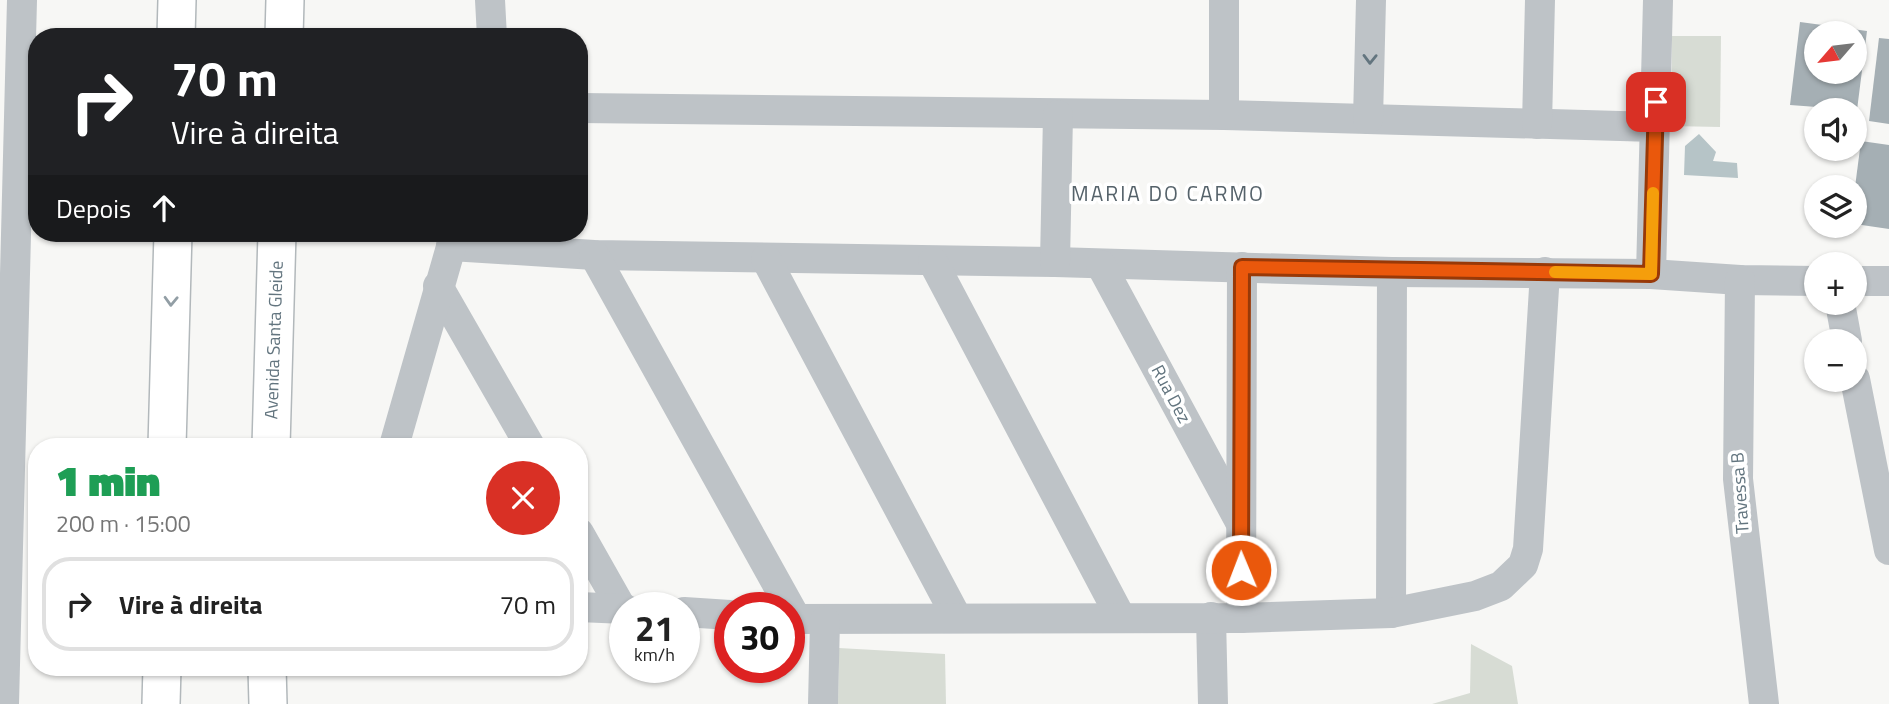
<!DOCTYPE html>
<html lang="pt">
<head>
<meta charset="utf-8">
<style>
	body { margin:0; font-family:"Titillium Web",sans-serif; background:#f6f6f6; color:#222; height:100vh; display:flex; flex-direction:column; font-size:26px; white-space:nowrap }
	* { box-sizing:border-box; margin:0 }
	p { font-size:23px; color:#767676 }
	.icon { flex:none; width:38px; height:38px; fill:none; stroke:currentColor; stroke-width:2; stroke-linecap:round; stroke-linejoin:round }
	.map { position:relative; flex:1; overflow:hidden }
	.side { position:absolute; left:28px; top:438px; width:560px; height:238px; display:flex; flex-direction:column; background:#fff; border-radius:28px; box-shadow:0 2px 5px #0004 }
	.side>* { flex:none }
	.top-card { position:absolute; left:28px; top:28px; width:560px; height:214px; border-radius:28px; box-shadow:0 2px 5px #0004; background:#202124; color:#fff; overflow:hidden }
	.needle { width:46px; rotate:242deg }
	.controls { position:absolute; left:1804px; top:21px; display:grid; gap:14px }
	.controls a { display:grid; place-items:center; width:63px; height:63px; border-radius:50%; background:#fff; box-shadow:0 2px 5px #0004; font-size:35px }
	.speed { position:absolute; left:609px; top:592px; display:flex; gap:14px; font-size:35px; font-weight:700; text-align:center }
	.speed>* { display:grid; place-content:center; width:91px; height:91px; border-radius:50%; background:#fff; box-shadow:0 2px 5px #0004; line-height:1 }
	.speed small { font-size:18px; font-weight:400 }
	.speed .limit { border:10px solid #d22; background:#fff; color:#111 }
	.pin { position:absolute; display:grid; place-items:center; width:60px; height:60px; color:#fff; margin:-30px; border-radius:14px; box-shadow:0 4px 10px #0006 }
	.me { position:absolute; width:77px; margin:-38px; rotate:359deg; stroke-linejoin:round; filter:drop-shadow(0 0 5px #0008) }
	.turn { display:flex; align-items:center; gap:24px; height:147px; padding:0 28px; font-size:32px }
	.turn .icon { width:91px; height:91px; stroke-width:2.5 }
	.turn b { display:block; font-size:49px; line-height:60px }
	.then { display:flex; align-items:center; height:66px; padding:0 28px; background:#0003; gap:14px; font-size:26px }
	.round { display:grid; place-items:center; flex:none; width:74px; height:74px; border-radius:37px; background:#f6f6f6 }
	.summary { display:flex; align-items:center; justify-content:space-between; height:119px; padding:0 28px }
	h1 { font-size:42px; font-weight:800; line-height:52px; color:#1e9e55 }
	ul { padding:0; list-style:none }
	li { display:flex; align-items:center; gap:21px; height:94px; margin:0 14px 10px; padding:0 14px; border:4px solid #e0e0e0; border-radius:28px }
	li div { flex:1 }
	li b { display:block; font-size:26px }
	li em { font-style:normal }
	.map>svg:first-child { display:block }
</style>
</head>
<body>
<div class="map">
<svg width="1889" height="704" viewBox="0 0 1889 704">
	<rect width="100%" height="100%" fill="#f7f7f5"/>
	<g fill="#d7dcd4">
		<polygon points="1672,36 1721,36 1720,127 1671,126"/>
		<polygon points="1471,644 1512,666 1518,704 1432,704 1470,693"/>
		<polygon points="839,648 945,654 946,704 838,704"/>
	</g>
	<polygon fill="#b6c4c7" points="1699,134 1716,152 1713,161 1737,163 1738,178 1684,175 1685,146"/>
	<g fill="#a5afb4" fill-rule="evenodd">
		<path d="M1800 22 1867 31 1857 110 1790 105ZM1816 33H1855V72H1816Z"/>
		<polygon points="1879,38 1889,39 1889,124 1869,121"/>
		<polygon points="1861,141 1889,145 1889,229 1855,224 1855,187"/>
	</g>
	<g fill="none" stroke-linecap="round" stroke-linejoin="round">
		<g stroke="#b2b8bb" stroke-width="40">
			<g id="major">
				<polyline points="176,37 177,0"/>
				<polyline points="284,37 285,0"/>
				<polyline points="167,446 173,233"/>
				<polyline points="271,446 277,233"/>
				<polyline points="267,667 268,704"/>
				<polyline points="161,704 162,667"/>
			</g>
		</g>
		<g stroke="#bec3c7" stroke-width="30">
			<polyline points="490,0 492,37"/>
			<polyline points="579,108 1224,115 1655,127"/>
			<polyline points="1224,115 1224,0"/>
			<polyline points="1368,119 1371,0"/>
			<polyline points="1537,124 1540,0"/>
			<polyline points="451,246 594,255 1055,262 1392,272 1651,274 1740,280 1816,281"/>
			<polyline points="594,255 797,620"/>
			<polyline points="766,259 956,616"/>
			<polyline points="933,262 1120,616"/>
			<polyline points="1055,262 1058,115"/>
			<polyline points="1101,265 1239,520"/>
			<polyline points="1651,274 1658,0"/>
			<polyline points="1740,280 1738,479 1764,704"/>
			<polyline points="1855,281 1889,281"/>
			<polyline points="438,286 530,446"/>
			<polyline points="1840,303 1847,341"/>
			<polyline points="1855,379 1889,550"/>
			<polyline points="394,446 455,233"/>
			<polyline points="579,533 622,609"/>
			<polyline points="579,607 625,609"/>
			<polyline points="684,612 730,615"/>
			<polyline points="1391,613 1392,272"/>
			<polyline points="1211,617 1213,704"/>
			<polyline points="1241,618 1242,267"/>
			<polyline points="789,619 1241,618 1391,613 1475,596 1501,586 1523,565 1528,549 1545,272"/>
			<polyline points="4,704 22,0"/>
			<polyline points="823,704 825,621"/>
		</g>
		<use href="#major" stroke="#fff" stroke-width="37"/>
	</g>
	<defs><path id="oneway-chevron" d="M-2-3.5L2.5 0L-2 3.5" fill="none" stroke-width="1.6" stroke-linecap="round" stroke-linejoin="round" transform="scale(1.75)"/></defs>
	<use stroke="#63757f" href="#oneway-chevron" transform="translate(1370 59) rotate(91)"/>
	<use stroke="#929ea5" href="#oneway-chevron" transform="translate(171 301) rotate(92)"/>
	<g fill="none" stroke-linecap="round" stroke-linejoin="round">
		<g stroke="#983908" stroke-width="18">
			<polyline id="route" points="1241,570 1242,267 1651,274 1656,102"/>
		</g>
		<use href="#route" stroke="#ea580c" stroke-width="12"/>
		<polyline stroke="#f59e0b" stroke-width="12" points="1555,272 1651,274 1653,193"/>
	</g>
	<g text-anchor="middle" stroke-width="7" stroke-linejoin="round" paint-order="stroke">
		<g font-size="18" fill="#63757f" stroke="#fff">
			<text transform="translate(274 340) rotate(-88)" y="6">Avenida Santa Gleide</text>
			<text transform="translate(1171 394) rotate(62)" y="6">Rua Dez</text>
			<text transform="translate(1740 493) rotate(-94)" y="6">Travessa B</text>
		</g>
		<g font-size="21" letter-spacing="2" fill="#55626a" stroke="#fff">
			<text x="1168" y="201">MARIA DO CARMO</text>
		</g>
	</g>
</svg>
<div class="controls">
<a><svg class="needle" viewBox="-14 -14 28 28"><path d="M0-13l5 13h-10z" fill="#e53935"/><path d="M0 13l5-13h-10z" fill="#767676"/></svg></a>
<a><svg class="icon" aria-label="sound" viewBox="0 0 24 24"><path d="M4 9h4l5-4v14l-5-4H4zM17 9q2 3 0 6"/></svg></a>
<a><svg class="icon" aria-label="layers" viewBox="0 0 24 24"><path d="M12 4l9 5-9 5-9-5zM3 14l9 5 9-5"/></svg></a>
<a>+</a>
<a>−</a>
</div>
<div class="speed"><div>21<small>km/h</small></div><div class="limit">30</div></div>
<div class="pin" style="left:1656px;top:102px;background:#d93025"><svg class="icon" aria-label="arrive" viewBox="0 0 24 24"><path d="M6 21V4h12l-3 4 3 4H6"/></svg></div>
<svg class="me" style="left:1241px;top:570px" viewBox="-20 -20 40 40"><circle r="17" fill="#ea580c" stroke="#fff" stroke-width="3"/><path d="M0-11L8 9 0 5-8 9z" fill="#fff"/></svg>
<div class="top-card">
<div class="turn"><svg class="icon" aria-label="right" viewBox="0 0 24 24"><path d="M7 20v-9h11M14 6l5 5-5 5"/></svg><div><b>70 m</b>Vire à direita</div></div>
<div class="then">Depois<svg class="icon" aria-label="ahead" viewBox="0 0 24 24"><path d="M12 20V5M6 11l6-6 6 6"/></svg></div>
</div>
<section class="side">
<div class="summary"><div><h1>1 min</h1><p>200 m · 15:00</p></div><a class="round" style="background:#d93025;color:#fff"><svg class="icon" aria-label="close" viewBox="0 0 24 24"><path d="M6 6l12 12M18 6L6 18"/></svg></a></div>
<ul>
<li><svg class="icon" aria-label="right" viewBox="0 0 24 24"><path d="M7 20v-9h11M14 6l5 5-5 5"/></svg><div><b>Vire à direita</b></div><em>70 m</em></li>
</ul>
</section>
</div>
</body>
</html>
